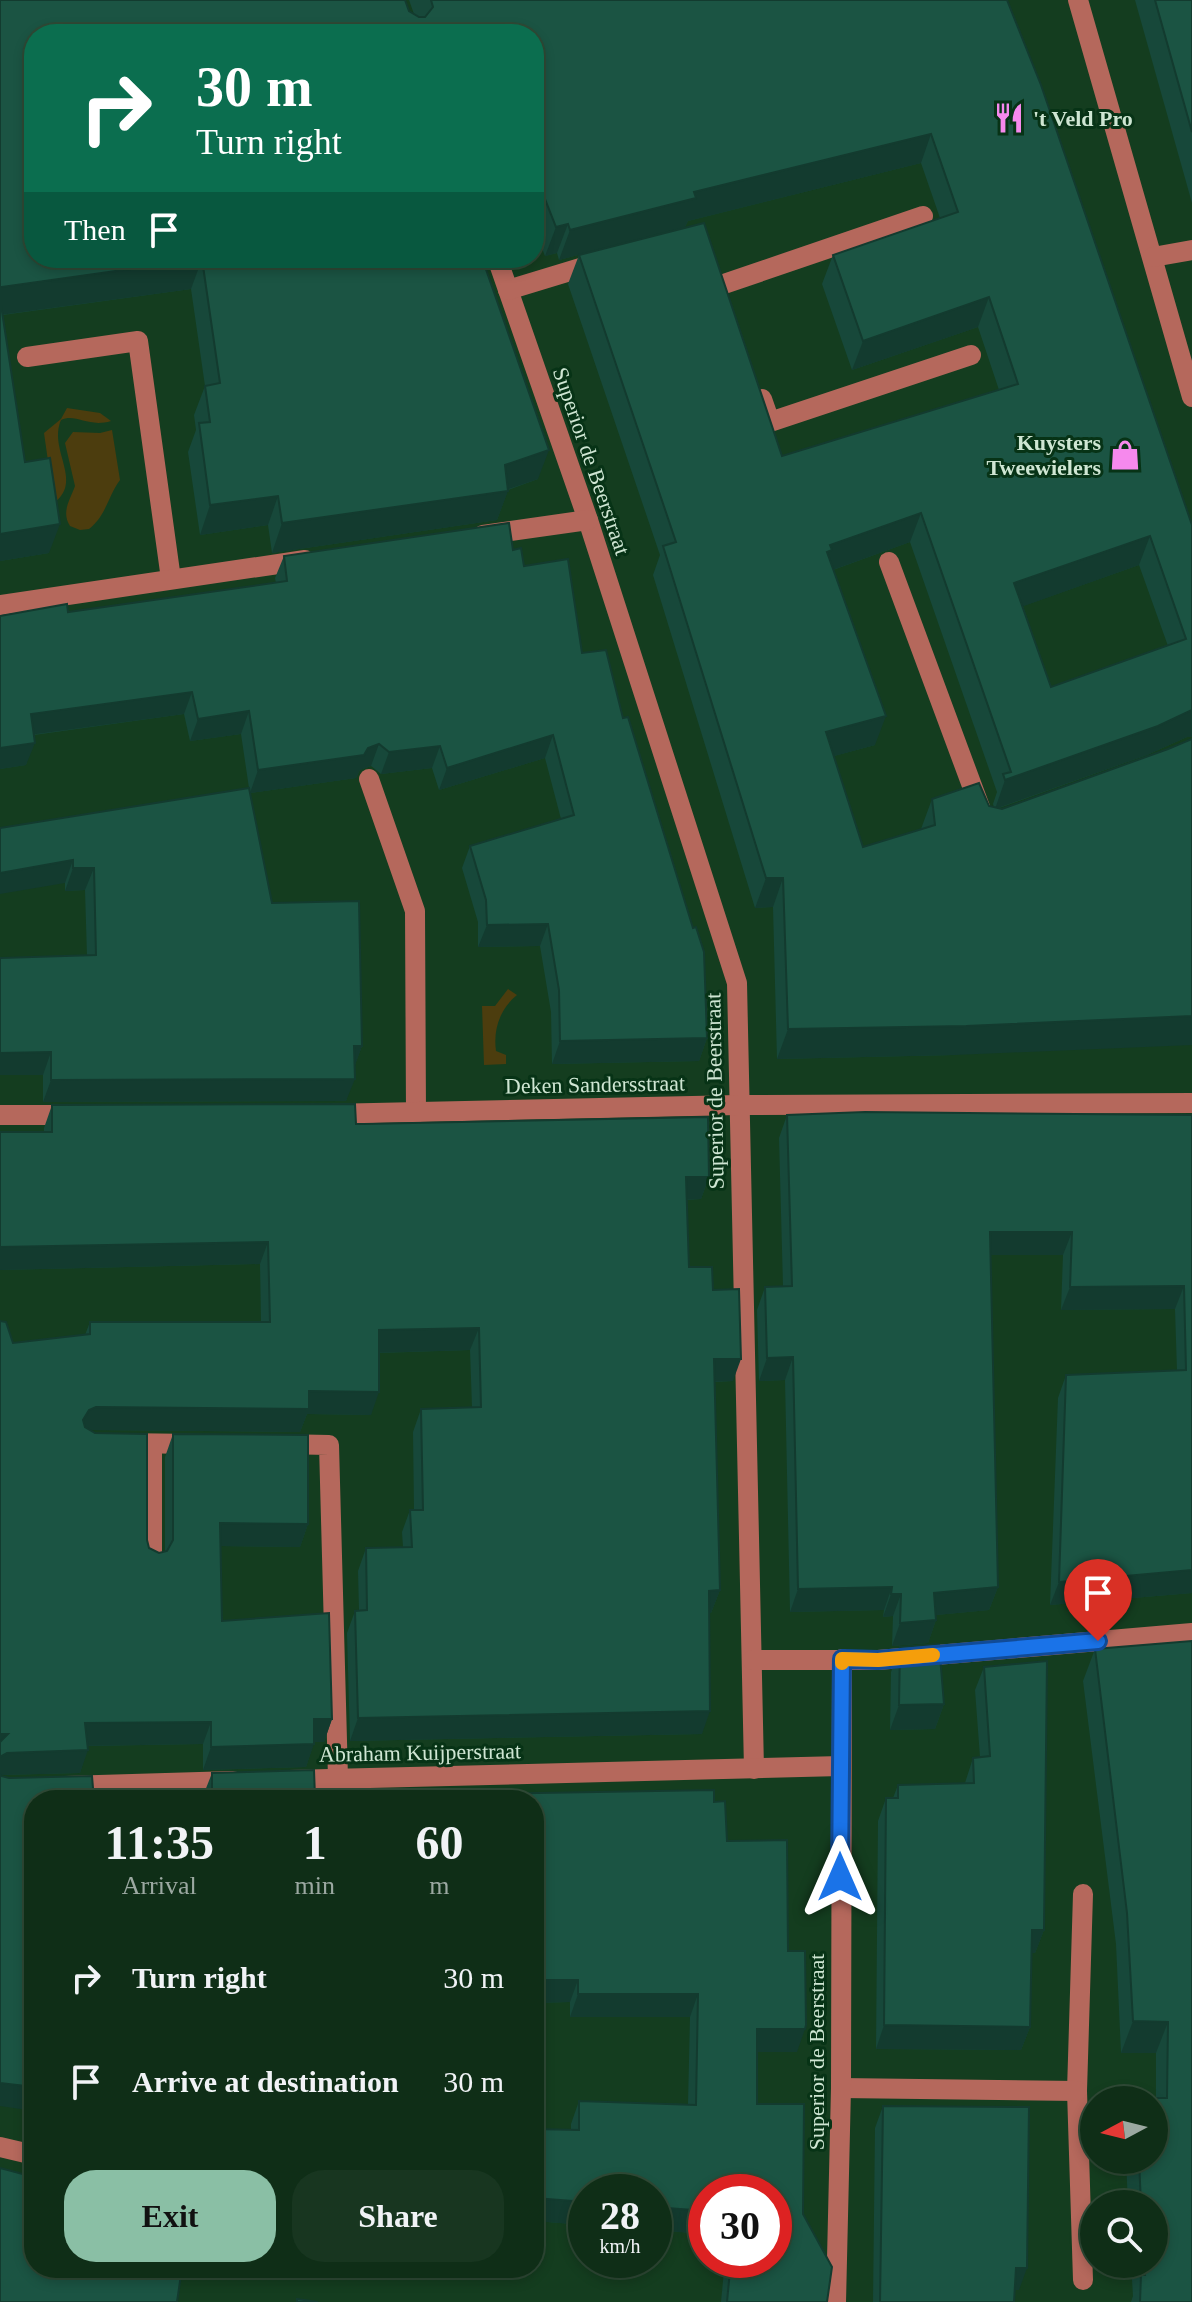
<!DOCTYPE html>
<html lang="en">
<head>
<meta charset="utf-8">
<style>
	body { margin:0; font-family:"Times New Roman",serif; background:#183620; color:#f1f3f6; height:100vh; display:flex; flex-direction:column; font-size:30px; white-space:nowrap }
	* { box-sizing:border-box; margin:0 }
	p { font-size:26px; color:#9ba8a1 }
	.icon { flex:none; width:44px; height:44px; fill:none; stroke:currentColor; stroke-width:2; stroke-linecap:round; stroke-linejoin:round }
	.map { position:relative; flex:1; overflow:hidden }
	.side { position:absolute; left:24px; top:1790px; width:520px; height:488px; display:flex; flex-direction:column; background:#0f2e17; border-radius:32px; box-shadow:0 4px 12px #0003,0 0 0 2px #2f4a36 }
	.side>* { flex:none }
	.hud { position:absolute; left:24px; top:24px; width:520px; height:244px; border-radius:32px; box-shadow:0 4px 12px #0003,0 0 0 2px #2f4a36; background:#0b6e4f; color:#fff; overflow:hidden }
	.needle { width:52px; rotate:263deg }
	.controls { position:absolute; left:1080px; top:2086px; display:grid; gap:16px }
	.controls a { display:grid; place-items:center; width:88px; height:88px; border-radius:50%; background:#0f2e17; box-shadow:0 4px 12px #0003,0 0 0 2px #2f4a36; font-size:40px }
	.speed { position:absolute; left:568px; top:2174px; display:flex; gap:16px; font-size:40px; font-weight:700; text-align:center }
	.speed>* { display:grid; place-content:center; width:104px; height:104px; border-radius:50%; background:#0f2e17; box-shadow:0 4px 12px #0003,0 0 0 2px #2f4a36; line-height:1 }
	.speed small { font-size:20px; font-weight:400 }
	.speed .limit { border:12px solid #d22; background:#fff; color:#111 }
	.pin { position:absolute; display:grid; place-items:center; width:68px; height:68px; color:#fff; margin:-82px -34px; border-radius:50% 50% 50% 0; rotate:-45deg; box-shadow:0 0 8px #0007 }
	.pin .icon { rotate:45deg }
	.me { position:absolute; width:88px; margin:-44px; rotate:0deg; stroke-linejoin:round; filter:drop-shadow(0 0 6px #0008) }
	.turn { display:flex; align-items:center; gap:28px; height:168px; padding:0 40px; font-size:36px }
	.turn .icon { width:104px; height:104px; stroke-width:2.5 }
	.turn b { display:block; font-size:56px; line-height:68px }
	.then { display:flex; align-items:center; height:76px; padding:0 40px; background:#0003; gap:16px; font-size:30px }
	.eta { display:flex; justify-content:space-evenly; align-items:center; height:136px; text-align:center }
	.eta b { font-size:48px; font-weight:700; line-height:56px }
	.cta { display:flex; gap:16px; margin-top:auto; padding:16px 40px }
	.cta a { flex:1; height:92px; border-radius:32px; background:#8abfa5; color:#111; font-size:32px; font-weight:700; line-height:92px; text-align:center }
	.cta a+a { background:#183620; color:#f1f3f6 }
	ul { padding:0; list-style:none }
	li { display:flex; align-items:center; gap:24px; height:104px; padding:0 40px }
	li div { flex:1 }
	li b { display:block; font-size:30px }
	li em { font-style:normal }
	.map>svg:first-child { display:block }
</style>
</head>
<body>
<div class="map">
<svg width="1192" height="2302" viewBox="0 0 1192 2302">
	<rect width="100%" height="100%" fill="#143d1f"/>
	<g fill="#4c3d0e">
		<path d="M67 408 100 413 111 421C88 428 76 413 61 420 48 450 84 481 54 503L44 433 61 419Z"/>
		<path d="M112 430 120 480C108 496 106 516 89 529L80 530 70 526C61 512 70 500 75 486L65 443 73 432 100 433Z"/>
		<path d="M508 989 517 995C500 1009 493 1029 496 1051L506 1055V1064L484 1065 482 1006H495Z"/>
	</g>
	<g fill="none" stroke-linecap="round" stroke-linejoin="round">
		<g stroke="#b5685c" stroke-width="20">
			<polyline points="1078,0 1192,397"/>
			<polyline points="1153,257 1192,250"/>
			<polyline points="497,258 588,520 737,983 754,1769"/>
			<polyline points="721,285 923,216"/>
			<polyline points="508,290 600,262"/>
			<polyline points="27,357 138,341 171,579"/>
			<polyline points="762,399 770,422 971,355"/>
			<polyline points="483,535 588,520"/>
			<polyline points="889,562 981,810"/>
			<polyline points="0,605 305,560"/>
			<polyline points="369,779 415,911 416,1113"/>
			<polyline points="328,1114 738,1105 1192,1103"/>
			<polyline points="0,1115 76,1115"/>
			<polyline points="120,1443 196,1444"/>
			<polyline points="280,1444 329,1445 338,1778"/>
			<polyline points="152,1563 152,1444"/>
			<polyline points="752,1660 878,1660 1192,1633"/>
			<polyline points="289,1780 841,1766"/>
			<polyline points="65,1786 233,1781"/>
			<polyline points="1083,1894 1077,2091 1083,2280"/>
			<polyline points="841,2088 1077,2091"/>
			<polyline points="0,2147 34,2155"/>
			<polyline points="836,2302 841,2088 842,1659"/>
		</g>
	</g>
	<g fill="#17483a" fill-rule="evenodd">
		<path d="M0 0 409 11 414 14 409 0H1007L1192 525 1187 737 1147 755 999 808 955 1055 777 1059 773 907 755 908 653 575 660 555 568 284 579 255 782 456 999 390 978 327 852 370 822 284 833 255 940 218 921 163 688 221 685 227 559 260 557 253 545 256 534 228V34H34L482 258 538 479 508 490 497 520 272 553 268 525 200 535 188 452 196 430 194 415 205 386 191 289 3 315 25 462 49 553 0 561ZM910 542 997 792 993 804 994 807 932 799 921 829 863 847 834 756 875 745 833 570ZM1139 565 1168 646 1051 687 1023 606Z"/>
		<polygon points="1135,0 1192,0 1192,203"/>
		<polygon points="513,550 623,718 707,1038 699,1061 552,1064 551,1012 540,946 478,947 478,922 462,868 470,846 561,819 545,758 439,790 432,768 381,774 371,766 360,770 356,778 250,793 272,903 362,1046 354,1067 346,1101 43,1102 43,1075 0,1075 87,956 85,890 65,891 65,883 0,828 249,788 241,734 190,741 184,714 34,735 26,765 0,769 68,612 276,583 275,578 284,556"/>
		<polygon points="52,1105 356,1124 709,1177 701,1199 687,1200 689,1267 713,1290 733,1381 715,1382 720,1590 711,1613 709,1613 702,1734 350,1741 347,1633 355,1611 359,1610 358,1571 366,1548 403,1547 402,1532 410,1510 414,1510 413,1432 421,1409 472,1407 470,1350 379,1353 371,1415 307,1414 300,1432 90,1430 147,1540 149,1548 159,1553 165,1552 165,1457 173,1434 308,1524 300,1547 220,1546 222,1621 332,1719 324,1742 314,1742 306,1767 203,1770 203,1744 88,1746 80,1773 1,1775 0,1321 13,1343 85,1335 90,1322 261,1322 260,1264 0,1270 0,1132 44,1132 44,1128"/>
		<polygon points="787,1115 1192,1115 1192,1593 1050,1605 1058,1398 1066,1375 1177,1371 1175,1309 1061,1310 1063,1255 990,1255 998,1587 989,1610 936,1615 936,1620 928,1643 892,1646 893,1616 883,1617 884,1610 790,1612 785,1380 759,1381 757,1310 765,1287 783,1286 779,1138"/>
		<polygon points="1192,1641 1192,2302 1131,2302 1133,2296 1131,2264 1154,2264 1154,2204 1128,2204 1126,2160 1154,2160 1154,2100 1136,2100 1136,2098 1156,2098 1156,2053 1121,2053 1116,1944 1083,1681 1095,1649"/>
		<polygon points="900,1647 944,1704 935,1729 890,1730 891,1672"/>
		<polygon points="984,1667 1044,1930 1035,1953 1031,1953 1030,2027 1021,2050 876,2049 878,1821 886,1798 893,1798 898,1785 965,1783 973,1758 980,1757 975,1690"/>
		<polygon points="212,1773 315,1797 714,1802 727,1841 788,1951 797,2052 757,2052 757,2104 803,2214 827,2302 721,2302 725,2260 774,2260 774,2192 706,2192 706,2234 654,2230 654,2192 586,2225 534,2221 534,2129 571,2130 571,2124 579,2101 688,2104 690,2017 570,2017 570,2002 534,2003 534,1800 203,1800 203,1796"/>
		<polygon points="883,2106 1019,2290 1015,2290 1014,2302 873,2302 875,2128"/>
	</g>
	<g fill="#133b2f">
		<polygon points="931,134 921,163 688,221 685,227 559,260 570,230 694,192"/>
		<polygon points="568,224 557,253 545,256 556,227"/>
		<polygon points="202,259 191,289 0,315 1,287"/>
		<polygon points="989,297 978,327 852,370 863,341"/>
		<polygon points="549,450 538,479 503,491 508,491 497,520 272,553 282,523 505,465"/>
		<polygon points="278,496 268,525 200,535 210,505"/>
		<polygon points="921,513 910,542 824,573 816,581 830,545"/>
		<polygon points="60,524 49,553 0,561 0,534"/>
		<polygon points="1150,536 1139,565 1004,613 1014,583"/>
		<polygon points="192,692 184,714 22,736 31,714"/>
		<polygon points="1192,710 1192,737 1187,737 1147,755 995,809 1005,780"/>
		<polygon points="249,711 241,734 190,741 198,719"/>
		<polygon points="886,716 875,745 816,761 826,732"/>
		<polygon points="553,735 545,758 439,790 447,768"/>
		<polygon points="35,743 26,765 0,769 0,748"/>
		<polygon points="379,744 371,766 360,770 356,778 250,793 258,770 368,748"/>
		<polygon points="440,746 432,768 381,774 389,752"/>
		<polygon points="73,860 65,883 0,894 0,873"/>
		<polygon points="73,868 94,868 85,890 65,891"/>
		<polygon points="766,878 783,878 773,907 755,908"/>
		<polygon points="548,924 540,946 478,947 487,925"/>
		<polygon points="1192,1016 1192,1045 955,1055 777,1059 788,1029"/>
		<polygon points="707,1038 699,1061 552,1064 560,1041"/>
		<polygon points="354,1046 362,1046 354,1068"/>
		<polygon points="51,1052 43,1075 0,1075 0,1053"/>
		<polygon points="355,1079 346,1101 43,1102 51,1080"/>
		<polygon points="686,1177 709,1177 701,1199 678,1200"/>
		<polygon points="990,1232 1072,1232 1063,1255 981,1255"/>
		<polygon points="268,1242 260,1264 0,1270 0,1247"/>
		<polygon points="1184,1286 1175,1309 1061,1310 1070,1287"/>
		<polygon points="479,1328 470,1350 371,1353 379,1330"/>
		<polygon points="793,1357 785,1380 759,1381 767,1358"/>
		<polygon points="714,1359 741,1359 733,1381 706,1382"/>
		<polygon points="309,1391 379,1392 371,1415 307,1414 300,1432 88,1430 81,1432 83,1420 89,1410 96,1407"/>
		<polygon points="220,1523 308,1524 300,1547 212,1546"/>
		<polygon points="1192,1570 1192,1593 1050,1605 1059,1582"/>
		<polygon points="892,1587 884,1610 790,1612 798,1589"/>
		<polygon points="998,1587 989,1610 926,1616 934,1593"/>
		<polygon points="720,1590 711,1613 700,1613 709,1591"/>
		<polygon points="891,1594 901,1594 893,1616 883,1617"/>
		<polygon points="936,1620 928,1643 892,1646 900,1623"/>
		<polygon points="944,1704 935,1729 890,1730 899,1705"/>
		<polygon points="710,1711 702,1734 350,1741 358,1718"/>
		<polygon points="314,1719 332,1719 324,1742 305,1742"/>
		<polygon points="211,1722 203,1744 77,1746 85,1723"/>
		<polygon points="0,1734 8,1734 0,1756"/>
		<polygon points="314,1744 306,1767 203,1770 211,1747"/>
		<polygon points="88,1750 80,1773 0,1775 0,1757 7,1753"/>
		<polygon points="1032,1930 1044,1930 1035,1953 1023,1954"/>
		<polygon points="536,1980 578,1980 570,2002 534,2003 534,1987"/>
		<polygon points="578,1994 698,1994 690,2017 570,2017"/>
		<polygon points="1133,2021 1168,2022 1156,2053 1121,2053"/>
		<polygon points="884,2025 1030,2027 1021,2050 876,2049"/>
		<polygon points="757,2029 805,2029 797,2052 749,2052"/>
		<polygon points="0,2083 34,2087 34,2111 0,2106"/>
		<polygon points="534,2198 586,2202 586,2225 534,2221"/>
		<polygon points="654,2207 706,2211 706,2234 654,2230"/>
		<polygon points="1016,2268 1027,2268 1019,2290 1008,2290"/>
	</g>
	<g fill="#1b5443" stroke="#133b2f" stroke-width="2" fill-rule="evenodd">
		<path d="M0 0H405L409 11 419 17H425L433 7 431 0H1007L1041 85 1192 525V710L1158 726 1005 780 1003 774 1011 772 921 513 830 545 832 550 827 552 886 716 826 732 863 847 935 825 932 799 979 783 989 806 1002 809 1168 749 1192 739V1016L966 1026 788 1029 783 878H766L663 546 676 542 579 255 704 223 782 456 1018 384 989 297 863 341 833 255 958 212 931 134 694 192 696 198 570 230 568 224 556 227 534 171V34H34V258H482L549 450 505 465 508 491 282 523 278 496 210 505 199 423 210 422 205 386 220 383 202 259 1 287V305L25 462 50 458 60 524 0 534ZM1150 536 1186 639 1051 687 1014 583Z"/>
		<polygon points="1155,0 1192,0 1192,132"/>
		<polygon points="509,523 513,550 521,548 524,566 568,559 582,653 606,650 623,718 628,717 693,928 696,927 704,952 707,1038 560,1041 559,990 548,924 487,925 486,900 470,846 574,815 553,735 447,768 440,746 389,752 379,744 368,748 364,755 258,770 249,711 198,719 192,692 31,714 35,743 0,748 0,616 67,604 68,612 287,581 284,556"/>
		<polygon points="249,788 272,903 359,901 362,1046 354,1046 355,1079 51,1080 51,1052 0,1053 0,958 96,955 94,868 73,868 73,860 0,873 0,828"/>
		<polygon points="355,1104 356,1124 364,1124 708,1117 709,1177 686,1177 689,1267 712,1267 713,1290 739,1289 741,1359 714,1359 720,1590 709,1591 710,1711 358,1718 355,1611 367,1610 366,1548 412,1547 410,1510 423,1510 421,1409 481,1407 479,1328 379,1330 379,1392 309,1391 309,1409 96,1407 89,1410 83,1420 85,1427 95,1433 147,1434 147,1540 149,1548 159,1553 167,1551 173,1540 173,1434 308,1435 308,1524 220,1523 222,1621 329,1613 332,1719 314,1719 314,1744 211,1747 211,1722 85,1723 88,1750 7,1753 0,1757 0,1742 8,1734 0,1734 0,1321 6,1322 13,1343 90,1334 90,1322 270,1322 268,1242 0,1247 0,1132 52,1132 52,1105"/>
		<polygon points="865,1112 1192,1115 1192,1570 1059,1582 1066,1375 1186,1370 1184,1286 1070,1287 1072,1232 990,1232 998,1587 934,1593 936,1620 900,1623 901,1594 891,1594 892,1587 798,1589 793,1357 767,1358 765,1287 792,1286 787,1115"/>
		<polygon points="1192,1641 1192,2302 1140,2302 1141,2275 1145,2275 1144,2264 1154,2264 1154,2204 1141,2204 1139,2160 1154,2160 1154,2100 1136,2100 1136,2098 1167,2098 1168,2022 1133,2021 1127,1913 1095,1649"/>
		<polygon points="939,1644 944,1704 899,1705 900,1647"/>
		<polygon points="1047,1661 1044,1930 1032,1930 1030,2027 884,2025 886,1798 898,1798 898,1785 974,1783 973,1758 990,1756 984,1667"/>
		<polygon points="314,1770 315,1797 714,1790 714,1802 725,1801 727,1841 787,1840 788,1951 805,1951 806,2025 805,2029 757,2029 757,2104 804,2104 803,2214 832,2267 827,2302 727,2302 731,2260 774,2260 774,2192 706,2192 706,2211 654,2207 654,2192 586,2192 586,2202 534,2198 534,2129 579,2130 579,2101 696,2105 698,1994 578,1994 578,1980 536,1980 537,1933 534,1933 534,1800 212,1800 212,1773"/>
		<polygon points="0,1774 1,1776 9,1778 92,1776 94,1800 34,1800 34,2087 0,2083"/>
		<polygon points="883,2106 1029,2107 1027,2268 1016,2268 1014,2302 880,2302"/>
		<polygon points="0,2168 34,2177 34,2268 182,2268 177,2302 0,2302"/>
		<polygon points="297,2299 318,2302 297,2302"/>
	</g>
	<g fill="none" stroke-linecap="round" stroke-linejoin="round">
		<g stroke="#114b97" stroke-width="20">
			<polyline id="route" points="840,1877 842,1659 878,1660 1098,1641"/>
		</g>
		<use href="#route" stroke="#1a73e8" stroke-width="14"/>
		<polyline stroke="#f59e0b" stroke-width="14" points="842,1663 842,1659 878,1660 933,1655"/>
	</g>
	<defs>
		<g id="restaurant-bare" transform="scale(2.4)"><path d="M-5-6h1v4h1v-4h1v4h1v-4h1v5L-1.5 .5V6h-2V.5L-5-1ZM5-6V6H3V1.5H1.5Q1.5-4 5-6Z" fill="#f689ed" stroke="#073316" stroke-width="2.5" paint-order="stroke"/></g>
		<g id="shop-bare" transform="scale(2.4)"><path d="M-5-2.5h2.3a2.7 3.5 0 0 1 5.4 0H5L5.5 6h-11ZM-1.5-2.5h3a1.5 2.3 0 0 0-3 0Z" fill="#f689ed" stroke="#073316" stroke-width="2.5" paint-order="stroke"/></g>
	</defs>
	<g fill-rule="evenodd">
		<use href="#restaurant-bare" x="1009" y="118"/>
		<use href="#shop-bare" x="1125" y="455"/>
	</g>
	<g text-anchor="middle" stroke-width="6" stroke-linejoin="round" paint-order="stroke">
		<g font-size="22" font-weight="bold" fill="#cfe6d3" stroke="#073316" text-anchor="start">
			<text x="1033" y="126">'t Veld Pro</text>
			<text x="1101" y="450" text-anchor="end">Kuysters<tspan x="1101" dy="25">Tweewielers</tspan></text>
		</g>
		<g font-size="22" fill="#cfe6d3" stroke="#073316">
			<text transform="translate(592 461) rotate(71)" y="8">Superior de Beerstraat</text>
			<text transform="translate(595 1084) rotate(-1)" y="8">Deken Sandersstraat</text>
			<text transform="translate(714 1091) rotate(-91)" y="8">Superior de Beerstraat</text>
			<text transform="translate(420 1752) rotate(-1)" y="8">Abraham Kuijperstraat</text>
			<text transform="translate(816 2052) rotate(-90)" y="8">Superior de Beerstraat</text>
		</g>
	</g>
</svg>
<div class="controls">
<a><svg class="needle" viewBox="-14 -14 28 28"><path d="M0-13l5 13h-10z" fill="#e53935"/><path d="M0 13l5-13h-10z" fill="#9ba8a1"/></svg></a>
<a><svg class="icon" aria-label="search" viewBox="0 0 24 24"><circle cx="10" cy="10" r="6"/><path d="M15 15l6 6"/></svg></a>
</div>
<div class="speed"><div>28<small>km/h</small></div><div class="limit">30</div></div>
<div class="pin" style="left:1098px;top:1641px;background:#d93025"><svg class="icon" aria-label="arrive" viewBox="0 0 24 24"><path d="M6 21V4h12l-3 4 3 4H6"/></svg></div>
<svg class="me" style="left:840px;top:1877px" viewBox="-20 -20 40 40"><path d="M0-17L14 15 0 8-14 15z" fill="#1a73e8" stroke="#fff" stroke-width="4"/></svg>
<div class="hud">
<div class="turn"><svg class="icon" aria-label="right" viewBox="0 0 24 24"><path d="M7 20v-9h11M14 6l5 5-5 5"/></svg><div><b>30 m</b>Turn right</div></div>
<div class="then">Then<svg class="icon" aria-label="arrive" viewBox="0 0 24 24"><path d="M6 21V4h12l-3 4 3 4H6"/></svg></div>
</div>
<section class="side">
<div class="eta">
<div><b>11:35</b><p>Arrival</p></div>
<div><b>1</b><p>min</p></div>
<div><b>60</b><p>m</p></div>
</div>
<ul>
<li><svg class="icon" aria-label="right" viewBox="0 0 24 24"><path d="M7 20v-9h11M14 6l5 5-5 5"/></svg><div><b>Turn right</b></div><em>30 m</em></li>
<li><svg class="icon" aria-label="arrive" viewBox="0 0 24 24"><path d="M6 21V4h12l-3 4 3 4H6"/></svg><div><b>Arrive at destination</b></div><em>30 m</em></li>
</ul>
<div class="cta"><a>Exit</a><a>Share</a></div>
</section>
</div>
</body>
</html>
